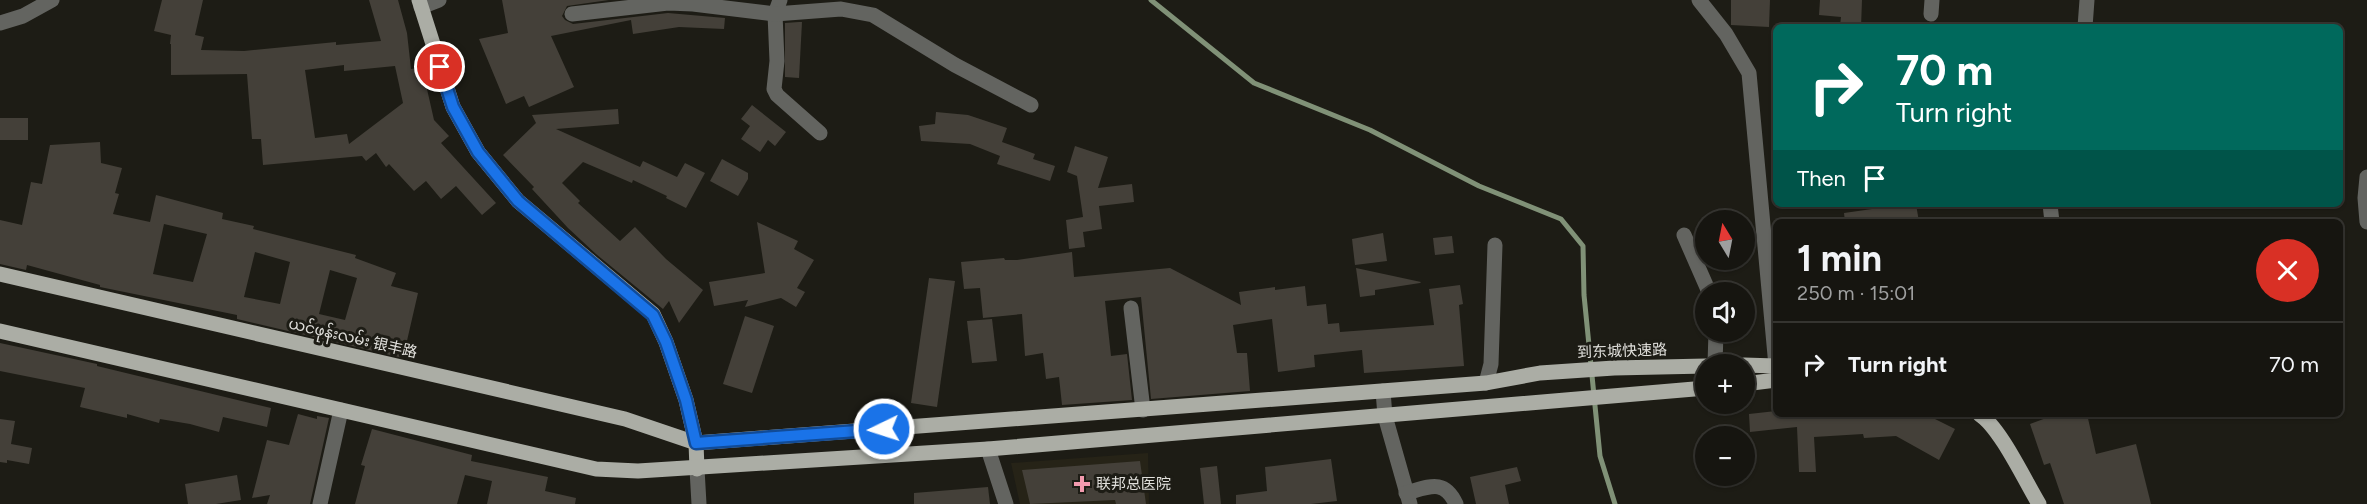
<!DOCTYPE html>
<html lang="en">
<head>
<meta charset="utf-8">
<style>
	body { margin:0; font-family:Figtree,"Noto Sans SC","Noto Sans Myanmar",sans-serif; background:#1f1e19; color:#f1f3f6; height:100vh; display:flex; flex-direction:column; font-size:22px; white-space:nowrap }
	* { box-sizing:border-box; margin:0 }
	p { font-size:20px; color:#9e9f9f }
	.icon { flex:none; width:33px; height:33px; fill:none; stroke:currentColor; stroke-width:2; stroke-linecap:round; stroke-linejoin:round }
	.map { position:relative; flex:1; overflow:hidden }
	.side { position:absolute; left:1773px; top:219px; width:570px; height:198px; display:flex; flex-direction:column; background:#161510; border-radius:9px; box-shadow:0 2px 4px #0004,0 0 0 2px #353430 }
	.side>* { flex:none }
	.banner { position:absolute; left:1773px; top:24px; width:570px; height:183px; border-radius:9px; box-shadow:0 2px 4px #0004,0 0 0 2px #353430; background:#00695c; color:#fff; overflow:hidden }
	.needle { width:39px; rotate:350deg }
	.buttons { position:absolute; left:1695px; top:210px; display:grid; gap:12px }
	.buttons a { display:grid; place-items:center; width:60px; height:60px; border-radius:50%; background:#161510; box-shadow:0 2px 4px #0004,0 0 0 2px #353430; font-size:30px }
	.pin { position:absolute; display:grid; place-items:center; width:51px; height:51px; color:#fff; margin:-26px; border:3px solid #fff; border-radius:50%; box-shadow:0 2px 6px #0007 }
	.me { position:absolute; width:66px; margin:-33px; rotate:266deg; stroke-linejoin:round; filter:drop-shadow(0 0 4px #0008) }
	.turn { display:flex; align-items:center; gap:21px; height:126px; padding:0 24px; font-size:27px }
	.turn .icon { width:78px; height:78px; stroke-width:2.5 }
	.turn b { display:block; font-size:42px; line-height:51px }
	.then { display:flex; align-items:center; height:57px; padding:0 24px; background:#0003; gap:12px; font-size:22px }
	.round { display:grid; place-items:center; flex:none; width:63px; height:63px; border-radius:32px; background:#1f1e19 }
	.overview { display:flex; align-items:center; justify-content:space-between; height:102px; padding:0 24px }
	h1 { font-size:36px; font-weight:700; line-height:45px }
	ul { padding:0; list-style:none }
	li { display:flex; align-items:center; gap:18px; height:84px; padding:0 24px; border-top:2px solid #353430 }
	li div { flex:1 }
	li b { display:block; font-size:22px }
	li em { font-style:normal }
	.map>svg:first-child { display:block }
</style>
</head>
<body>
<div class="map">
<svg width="2367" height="504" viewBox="0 0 2367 504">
	<rect width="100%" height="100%" fill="#1d1c15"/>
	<polygon fill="#262317" points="1148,453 1149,504 1020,504 1011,463"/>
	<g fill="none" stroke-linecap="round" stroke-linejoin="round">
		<polyline stroke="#809177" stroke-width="5" points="1151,0 1254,83 1370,130 1479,186 1561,219 1583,246 1584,295 1600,456 1615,504"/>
	</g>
	<g fill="#444039" fill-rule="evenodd">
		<path d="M162 0H203L195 35 204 37 201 50 244 51 336 42V45L381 41 369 0H398L407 33 411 69 422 67 434 120 449 136 441 143 496 203 482 215 456 186 441 199 426 181 414 191 389 164 386 167 376 153 366 161 362 156 263 165 261 139H252L247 74 171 75V44H170L171 35 154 31ZM344 65V71L395 66 403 103 349 144 347 134 315 138 305 70Z"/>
		<polygon points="502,0 609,0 567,6 562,16 565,20 573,24 668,13 725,18 724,29 679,27 633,34 631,20 551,36 574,87 529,107 524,96 506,104 479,39 508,33"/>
		<polygon points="1731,0 1770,0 1769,27 1731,25"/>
		<polygon points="1820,0 1862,0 1861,27 1840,26 1841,17 1819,15"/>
		<polygon points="799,22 802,22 799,78 785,77 785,23"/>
		<polygon points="752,105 786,132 775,146 768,140 760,152 741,139 750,126 741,119"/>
		<polygon points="618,109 619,124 556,129 640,167 643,161 677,177 685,163 705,173 686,208 666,198 667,196 633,180 632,183 583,162 562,183 580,201 578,203 620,241 635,227 666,259 703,290 679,323 669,301 663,309 596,254 568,228 532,189 534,187 503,155 536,123 532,115"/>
		<polygon points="936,112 968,115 1007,128 1002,142 1035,154 1033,159 1055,166 1050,181 997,164 1000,156 970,144 921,141 919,126 935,124"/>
		<rect x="0" y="118" width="28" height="22"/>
		<path d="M100 142 101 163 122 168 115 193 119 194 113 214 150 222 156 195 223 213 222 219 254 226 253 229 356 255 355 258 396 273 391 286 418 293 403 358 237 319V315L100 287V285L27 265 26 270 0 264V220L22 225 31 182 42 184 50 145ZM164 224 207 234 193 282 153 274ZM255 252 290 262 280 304 244 297ZM330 270 357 278 345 320 319 314Z"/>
		<polygon points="1075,146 1108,157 1098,188 1132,184 1134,202 1099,206 1102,229 1083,232 1085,247 1069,249 1066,220 1083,217 1077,176 1067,172"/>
		<polygon points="722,159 748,173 748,179 738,196 710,181"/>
		<polygon points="1871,204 1889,204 1889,207 1916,204 1919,222 1845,222 1844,213 1872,209"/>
		<polygon points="757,222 798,241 794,249 814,260 797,288 805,292 796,307 781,298 745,307 748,300 714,306 709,282 765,273"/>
		<polygon points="1383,233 1387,261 1355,265 1352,239"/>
		<polygon points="1452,236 1454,253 1435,255 1433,238"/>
		<polygon points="1072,252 1074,277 1170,268 1241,305 1239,292 1275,287 1275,290 1305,286 1307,306 1326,304 1328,324 1339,323 1340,332 1434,325 1429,289 1460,285 1463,304 1459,305 1464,366 1364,373 1362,350 1314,355 1315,367 1278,372 1272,319 1233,325 1237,353 1247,353 1250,391 1151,399 1141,297 1105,301 1111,356 1127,354 1132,400 1062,405 1059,377 1046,379 1043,353 1025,356 1022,314 983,318 980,288 964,289 961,262 1004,258 1005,260 1017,260"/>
		<polygon points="1356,268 1421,282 1420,283 1375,290 1375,295 1360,297"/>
		<polygon points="929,278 955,281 937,407 911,403"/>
		<polygon points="745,316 774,326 752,393 723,384"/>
		<polygon points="992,319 997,361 972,363 967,321"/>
		<polygon points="0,343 97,364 97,366 271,408 267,427 223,417 219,432 190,424 160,419 159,423 127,414 127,418 80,407 85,388 0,371"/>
		<polygon points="1776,411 1776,414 1925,414 1955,429 1939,460 1896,436 1864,438 1863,434 1814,437 1816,472 1799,472 1797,427 1750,432 1749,414"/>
		<polygon points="298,414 317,419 317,416 329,418 310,504 267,504 270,495 252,498 267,440 289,445"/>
		<polygon points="2057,414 2087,414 2096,454 2136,444 2151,504 2064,504 2050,463 2044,465 2030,424"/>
		<polygon points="0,419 15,421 11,444 32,448 29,464 7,460 7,463 0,462"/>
		<polygon points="372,429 472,455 471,461 548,477 545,491 576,498 575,504 487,504 492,481 465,475 457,504 355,504 365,466 361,465"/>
		<polygon points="1331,459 1337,501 1311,504 1236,504 1236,495 1267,491 1265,467"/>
		<polygon points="1140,461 1146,504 1116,504 1115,500 1030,504 1022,470"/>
		<polygon points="1217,466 1221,504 1204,504 1200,468"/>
		<polygon points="1517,467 1521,481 1505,485 1509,504 1476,504 1470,477"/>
		<polygon points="237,475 241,500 216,504 188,504 185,484"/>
		<polygon points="988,487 990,504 914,504 914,493"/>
	</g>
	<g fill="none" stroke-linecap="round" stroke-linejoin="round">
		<g stroke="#636460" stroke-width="15">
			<polyline points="780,0 775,14 777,61 774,89 777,95 820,133"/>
			<polyline points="1699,0 1726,34 1749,73 1776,366"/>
			<polyline points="421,7 439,0"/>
			<polyline points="572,14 668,3 693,4 775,14 841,9 873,15 955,65 1031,105"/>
			<polyline points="1931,14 1932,0"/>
			<polyline points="0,23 23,16 52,0"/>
			<polyline points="2085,27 2087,0"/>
			<polyline points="2367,177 2365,198 2367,222"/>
			<polyline points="2050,204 2052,222"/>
			<polyline points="1684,235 1709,292"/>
			<polyline points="1131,308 1143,410"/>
			<polyline points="1715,364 1716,332"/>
			<polyline points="1486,383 1491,364 1495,245"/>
			<polyline points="1383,391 1385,416 1410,504"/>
			<polyline points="988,449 1006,504"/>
			<polyline points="697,469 699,504"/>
			<path d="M1406 493C1429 487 1444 478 1456 504"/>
			<polyline points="320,504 341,410"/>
		</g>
		<g stroke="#abada5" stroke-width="15">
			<polyline points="419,0 453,107 478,152 518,201 653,314 666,342 686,400 696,443 697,469"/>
			<polyline points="0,274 625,419 696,443 1486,383 1540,373 1614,368 1706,366"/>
			<polyline points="0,331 596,469 638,471 988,449 1706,388"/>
			<polyline points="1744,365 1776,366"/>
			<polyline points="1744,384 1776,380"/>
			<path d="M1979 414C2000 427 2025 481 2039 504"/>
		</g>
	</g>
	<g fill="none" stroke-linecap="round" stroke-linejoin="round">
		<g stroke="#114b97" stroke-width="15">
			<polyline id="route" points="440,67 453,107 478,152 518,201 653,315 666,342 686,400 696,443 884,429"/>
		</g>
		<use href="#route" stroke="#1a73e8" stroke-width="10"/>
	</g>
	<path fill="#f29aae" stroke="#1d1c15" stroke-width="2" d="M1079 475h6v6h6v6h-6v6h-6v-6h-6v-6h6z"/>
	<g text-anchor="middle" stroke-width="6" stroke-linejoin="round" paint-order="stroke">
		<g font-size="15" fill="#e0dfdb" stroke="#1d1c15">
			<text transform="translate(353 338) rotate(13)" y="5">ယင်ဖုန်းလမ်း 银丰路</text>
			<text transform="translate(1622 351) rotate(-2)" y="5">到东城快速路</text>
		</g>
		<g font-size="15" fill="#e0dfdb" stroke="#1d1c15" text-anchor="start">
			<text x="1096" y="489">联邦总医院</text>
		</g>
	</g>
</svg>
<div class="buttons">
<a><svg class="needle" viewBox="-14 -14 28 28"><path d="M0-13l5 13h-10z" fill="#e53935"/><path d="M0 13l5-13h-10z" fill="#9e9f9f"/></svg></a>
<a><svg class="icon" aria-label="sound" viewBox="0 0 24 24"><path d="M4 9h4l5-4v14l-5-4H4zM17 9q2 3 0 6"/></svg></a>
<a>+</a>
<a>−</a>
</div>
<div class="pin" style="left:440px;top:67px;background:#d93025"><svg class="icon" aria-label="arrive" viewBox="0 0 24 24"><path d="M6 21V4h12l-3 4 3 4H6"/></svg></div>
<svg class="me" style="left:884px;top:429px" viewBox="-20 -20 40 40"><circle r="17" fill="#1a73e8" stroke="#fff" stroke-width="3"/><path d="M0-11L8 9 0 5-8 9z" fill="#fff"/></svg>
<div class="banner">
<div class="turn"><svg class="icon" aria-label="right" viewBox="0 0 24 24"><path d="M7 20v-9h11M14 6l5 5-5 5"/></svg><div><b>70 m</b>Turn right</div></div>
<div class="then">Then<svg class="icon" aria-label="arrive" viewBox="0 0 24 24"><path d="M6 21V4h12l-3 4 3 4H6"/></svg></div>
</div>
<section class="side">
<div class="overview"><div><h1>1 min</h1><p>250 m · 15:01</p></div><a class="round" style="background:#d93025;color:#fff"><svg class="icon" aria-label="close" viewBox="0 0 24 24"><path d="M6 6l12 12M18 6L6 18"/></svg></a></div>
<ul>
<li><svg class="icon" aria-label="right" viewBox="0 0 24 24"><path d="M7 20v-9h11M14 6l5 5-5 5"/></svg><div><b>Turn right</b></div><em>70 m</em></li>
</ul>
</section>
</div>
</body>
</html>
